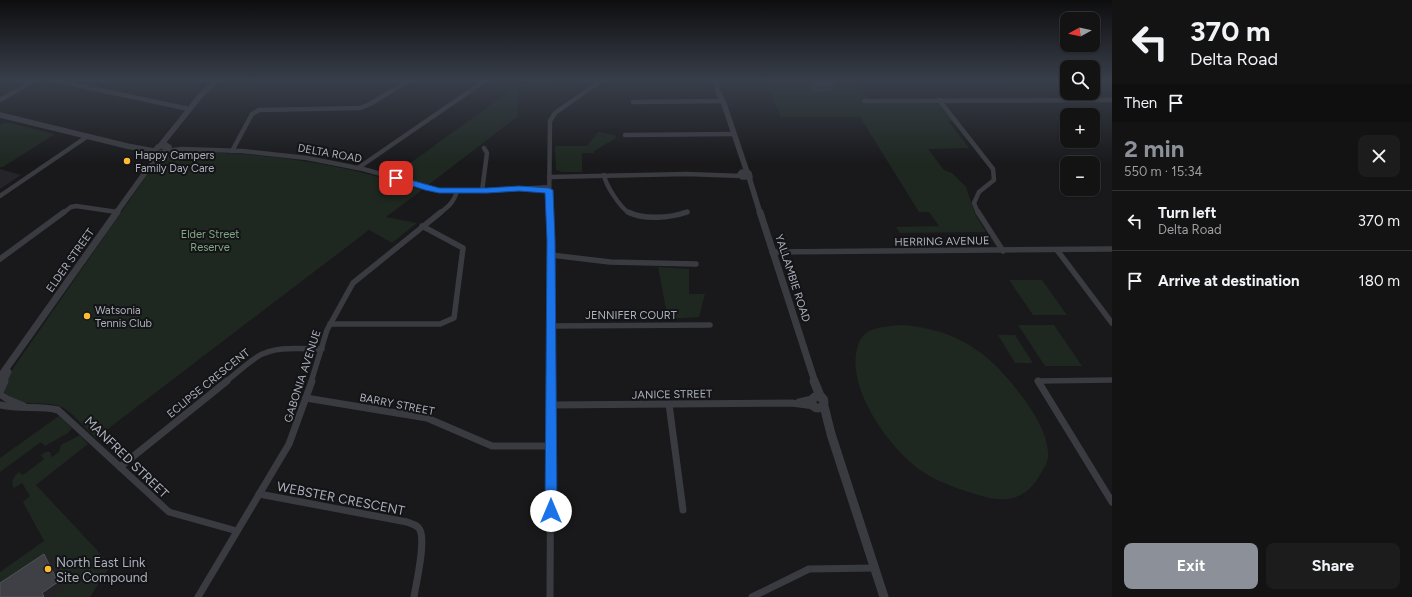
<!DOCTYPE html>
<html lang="en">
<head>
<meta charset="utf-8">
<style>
	body { margin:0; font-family:Figtree,sans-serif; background:#1c1c1d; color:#f1f3f6; height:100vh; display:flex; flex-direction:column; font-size:15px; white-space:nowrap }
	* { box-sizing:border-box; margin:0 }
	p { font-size:13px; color:#9d9ea0 }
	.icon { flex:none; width:22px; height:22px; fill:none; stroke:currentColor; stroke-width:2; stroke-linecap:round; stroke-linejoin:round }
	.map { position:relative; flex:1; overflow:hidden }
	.side { display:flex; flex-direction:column; background:#131314; width:300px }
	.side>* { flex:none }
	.banner { background:#131314; color:#f1f3f6; overflow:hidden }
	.needle { width:26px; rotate:262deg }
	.controls { position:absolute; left:1060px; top:12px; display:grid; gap:8px }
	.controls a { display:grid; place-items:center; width:40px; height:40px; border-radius:8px; background:#131314; box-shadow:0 1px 3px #0004,0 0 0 1px #323234; font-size:20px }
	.pin { position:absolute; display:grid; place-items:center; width:34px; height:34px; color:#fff; margin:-17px; border-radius:8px; box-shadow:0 2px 6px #0006 }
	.me { position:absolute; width:44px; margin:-22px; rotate:0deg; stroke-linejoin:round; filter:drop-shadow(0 0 3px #0008) }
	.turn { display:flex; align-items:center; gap:14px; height:84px; padding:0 12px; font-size:18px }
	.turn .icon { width:52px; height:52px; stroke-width:2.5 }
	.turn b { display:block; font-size:28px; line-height:34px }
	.then { display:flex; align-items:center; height:38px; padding:0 12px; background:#0003; gap:8px; font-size:15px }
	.round { display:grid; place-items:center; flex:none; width:42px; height:42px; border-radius:8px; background:#1c1c1d }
	.summary { display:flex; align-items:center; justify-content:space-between; height:68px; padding:0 12px }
	h1 { font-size:24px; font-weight:700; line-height:30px; color:#8c9099 }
	.primary-button { display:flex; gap:8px; margin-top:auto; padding:8px 12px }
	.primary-button a { flex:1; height:46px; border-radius:8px; background:#8c9099; color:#fff; font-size:16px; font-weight:700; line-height:46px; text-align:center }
	.primary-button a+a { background:#1c1c1d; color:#f1f3f6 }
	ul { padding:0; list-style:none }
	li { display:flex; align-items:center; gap:12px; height:60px; padding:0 12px; border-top:1px solid #323234 }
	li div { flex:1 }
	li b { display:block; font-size:15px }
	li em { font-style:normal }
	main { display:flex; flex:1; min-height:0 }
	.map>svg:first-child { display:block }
</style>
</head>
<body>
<main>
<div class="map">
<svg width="1112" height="597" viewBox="0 0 1112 597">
	<rect width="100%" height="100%" fill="#19191b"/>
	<polygon fill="#252529" points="0,169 21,175 0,189"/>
	<g fill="#1e2720">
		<polygon points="535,80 562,80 553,87 519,87 517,117 427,186 394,175 519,84"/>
		<polygon points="765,80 855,80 868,99 932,102 939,104 952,121 948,121 969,148 928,149 944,170 952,173 966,187 975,214 986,232 900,233 896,227 939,226 929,212 919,212 860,117 781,117"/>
		<polygon points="5,122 55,134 3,167 0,167 0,125"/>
		<polygon points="598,132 614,135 616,138 594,151 594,153 582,153 582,172 562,172 556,170 555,146 587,146"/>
		<path d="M175 152C261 152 340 162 422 190L386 217 417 223 392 243 369 230 96 438C86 429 73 413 62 407 46 399 14 410 4 391L9 375 14 367 158 159 165 154Z"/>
		<polygon points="658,267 689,269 689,294 705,294 699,317 668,319"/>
		<polygon points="1009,280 1042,280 1067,315 1033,315"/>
		<path d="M903 325C960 330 991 354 1024 399 1035 414 1046 432 1048 451 1049 460 1046 465 1041 473 1027 500 1005 504 978 495 952 487 925 478 906 458 881 434 848 386 857 349 858 344 861 337 865 334 875 326 891 326 903 325Z"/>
		<polygon points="1018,325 1054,325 1082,366 1045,366"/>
		<polygon points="998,335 1015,335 1033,363 1015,363"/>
		<polygon points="59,416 72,428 68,433 45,446 41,442 0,472 0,458"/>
		<path d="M80 435 88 444 36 485 111 565 90 597H0V572L44 541 23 502 30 496 22 483 14 488C10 482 14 476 19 472L23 475 44 459 41 455 46 452H50L52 457 59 452 61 445Z"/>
	</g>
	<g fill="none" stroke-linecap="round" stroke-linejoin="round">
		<g stroke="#3a3b41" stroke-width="4.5">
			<polyline points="53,80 189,109"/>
			<polyline points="0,100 35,80"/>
			<polyline points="939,100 993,169 994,180 979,192 974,203 978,213"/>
			<polyline points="864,101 1112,100"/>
			<polyline points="633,102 723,101"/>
			<polyline points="625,135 734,134"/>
			<polyline points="165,151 182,149 242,151 307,158 363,169 439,190 487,191 549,187"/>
			<polyline points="232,151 252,114 259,110 360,108 370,104 409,80"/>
			<polyline points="358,168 486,80"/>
			<path d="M604 175C606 186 620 207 629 213"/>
			<polyline points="549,177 687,174 741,176"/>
			<polyline points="482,191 487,153 484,148"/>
			<polyline points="0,196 88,136"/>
			<polyline points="63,213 71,207 76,206 117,212"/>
			<path d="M440 213C449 206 454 202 457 191"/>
			<polyline points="549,213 550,121 555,113 602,80"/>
			<polyline points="683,213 687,212"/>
		</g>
		<g stroke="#3a3b41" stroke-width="5.5">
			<polyline points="549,212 551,240 551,382"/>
			<path d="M628 212C644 220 670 218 687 212"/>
			<polyline points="978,212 1003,251"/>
			<polyline points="1057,250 1112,323"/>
			<polyline points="772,252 1112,249"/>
			<polyline points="551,255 610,262 696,264"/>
			<polyline points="0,259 64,212"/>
			<polyline points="330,324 440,324 454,318 463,248 422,226"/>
			<polyline points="551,326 710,325"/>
			<path d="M225 382C236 374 246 364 257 357 275 345 302 349 322 349"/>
			<polyline points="311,382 327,330 353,283 441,212"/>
			<polyline points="1039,382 1038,381 1112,380"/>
		</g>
		<g stroke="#3a3b41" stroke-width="7">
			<polyline points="1038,381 1112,502"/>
			<polyline points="0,394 7,399 24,406"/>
			<polyline points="306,398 427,418 492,446 551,446"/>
			<polyline points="799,402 812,399"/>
			<polyline points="669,404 683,510"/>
			<path d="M0 405C19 410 39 405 58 410L169 512 237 531"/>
			<polyline points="551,405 792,403 814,406"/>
			<polyline points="120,467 227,381"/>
			<path d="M259 494 407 522C412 524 418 525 420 530 426 543 416 583 414 597"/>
			<polyline points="198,597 289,444 312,381"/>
			<polyline points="550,597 551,381"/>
			<polyline points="752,597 809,569 875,568"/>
		</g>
		<g stroke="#3a3b41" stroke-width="5.5">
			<polyline points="716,80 718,92 723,101 747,172"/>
			<polyline points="0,115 127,146 154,151"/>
			<path d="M166 145 169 147C165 153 160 155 154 152L158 147Z"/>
			<polyline points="160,146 201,95 217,80"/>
			<polygon points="742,172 749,173 750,177 742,177 740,174"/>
			<polyline points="749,177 760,213"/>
			<polyline points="116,213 147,170 162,153"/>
		</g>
		<g stroke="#3a3b41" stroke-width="7">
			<polyline points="760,212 815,382"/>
			<polyline points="0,377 117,212"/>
			<polyline points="3,382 8,372"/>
		</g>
		<g stroke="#3a3b41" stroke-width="9">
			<polyline points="814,381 821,398"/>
			<polyline points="0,390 4,381"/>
			<circle cx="818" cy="402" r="6"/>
			<polyline points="824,406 831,434 884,597"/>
		</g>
	</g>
	<polygon fill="#323237" points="806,80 830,80 833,85 830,91 812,92 806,81"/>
	<polygon fill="#232326" points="44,554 52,559 66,586 52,597 43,597"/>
	<g fill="#3f4045" stroke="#505258">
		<polygon points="811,80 830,80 833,85 814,85"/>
		<polygon points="44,554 58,582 42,593 44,596 43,597 0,597 0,583"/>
	</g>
	<linearGradient id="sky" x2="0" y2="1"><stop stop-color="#0e0e0f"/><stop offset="0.49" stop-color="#383e4a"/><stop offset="1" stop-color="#383e4a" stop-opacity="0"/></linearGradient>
	<rect width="1112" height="164" fill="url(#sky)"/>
	<polygon fill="#1a73e8" stroke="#114b97" points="394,176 396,176 439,188 487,188 519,186 549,188 553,190 555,240 557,511 555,515 551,517 547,515 545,511 547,240 545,193 519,191 487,193 439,193 425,190 394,180"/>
	<g fill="#fcbb30" stroke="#141417" stroke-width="1.5">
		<circle cx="127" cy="161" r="4"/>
		<circle cx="87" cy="316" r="4"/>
		<circle cx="48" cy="569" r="4"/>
	</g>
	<g text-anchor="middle" stroke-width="4" stroke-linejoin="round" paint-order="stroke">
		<g font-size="11" fill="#abb0bc" stroke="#141417">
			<text transform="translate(330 153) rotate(10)" y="4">DELTA ROAD</text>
			<text transform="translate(942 241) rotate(-1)" y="4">HERRING AVENUE</text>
			<text transform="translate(70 260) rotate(-55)" y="4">ELDER STREET</text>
			<text transform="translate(793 278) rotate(72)" y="4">YALLAMBIE ROAD</text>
			<text x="631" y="319">JENNIFER COURT</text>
			<text transform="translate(302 376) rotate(-72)" y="4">GABONIA AVENUE</text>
			<text transform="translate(208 383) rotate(-39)" y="4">ECLIPSE CRESCENT</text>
			<text transform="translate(672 394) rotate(-1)" y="4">JANICE STREET</text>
			<text transform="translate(397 404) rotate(11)" y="4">BARRY STREET</text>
		</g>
		<g font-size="11" fill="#abb0bc" stroke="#141417" text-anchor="start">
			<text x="135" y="159">Happy Campers<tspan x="135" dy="13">Family Day Care</tspan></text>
			<text x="95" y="314">Watsonia<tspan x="95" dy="13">Tennis Club</tspan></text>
		</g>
		<g font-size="11" fill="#81a884" stroke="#141417">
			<text x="210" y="238">Elder Street<tspan x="210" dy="13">Reserve</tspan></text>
		</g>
		<g font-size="13" fill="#abb0bc" stroke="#141417">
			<text transform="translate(127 457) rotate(44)" y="5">MANFRED STREET</text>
			<text transform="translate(341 498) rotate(11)" y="5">WEBSTER CRESCENT</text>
		</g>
		<g font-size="13" fill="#abb0bc" stroke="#141417" text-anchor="start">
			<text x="56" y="567">North East Link<tspan x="56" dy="15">Site Compound</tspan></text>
		</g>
	</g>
</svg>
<div class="controls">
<a><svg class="needle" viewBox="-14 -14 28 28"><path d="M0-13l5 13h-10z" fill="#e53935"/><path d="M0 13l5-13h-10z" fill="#9d9ea0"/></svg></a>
<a><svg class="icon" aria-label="search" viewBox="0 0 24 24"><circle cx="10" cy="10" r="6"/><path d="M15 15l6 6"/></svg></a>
<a>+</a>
<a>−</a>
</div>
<div class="pin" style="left:396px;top:178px;background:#d93025"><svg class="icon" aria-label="arrive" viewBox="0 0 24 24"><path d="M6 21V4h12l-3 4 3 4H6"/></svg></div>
<svg class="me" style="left:551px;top:511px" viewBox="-20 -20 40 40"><circle r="19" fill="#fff"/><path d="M0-13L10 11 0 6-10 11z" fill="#1a73e8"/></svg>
</div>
<section class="side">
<div class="banner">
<div class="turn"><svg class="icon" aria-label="left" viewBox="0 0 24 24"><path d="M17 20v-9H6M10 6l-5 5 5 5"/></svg><div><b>370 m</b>Delta Road</div></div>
<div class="then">Then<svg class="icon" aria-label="arrive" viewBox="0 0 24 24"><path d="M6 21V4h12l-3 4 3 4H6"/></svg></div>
</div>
<div class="summary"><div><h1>2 min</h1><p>550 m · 15:34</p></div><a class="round"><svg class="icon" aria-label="close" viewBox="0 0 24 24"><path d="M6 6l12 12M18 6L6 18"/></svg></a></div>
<ul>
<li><svg class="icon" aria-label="left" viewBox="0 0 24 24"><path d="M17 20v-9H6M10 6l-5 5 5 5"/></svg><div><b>Turn left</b><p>Delta Road</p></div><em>370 m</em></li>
<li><svg class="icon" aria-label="arrive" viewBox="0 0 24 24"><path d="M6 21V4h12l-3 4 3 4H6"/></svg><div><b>Arrive at destination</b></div><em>180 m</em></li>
</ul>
<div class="primary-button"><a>Exit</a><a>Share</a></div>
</section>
</main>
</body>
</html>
